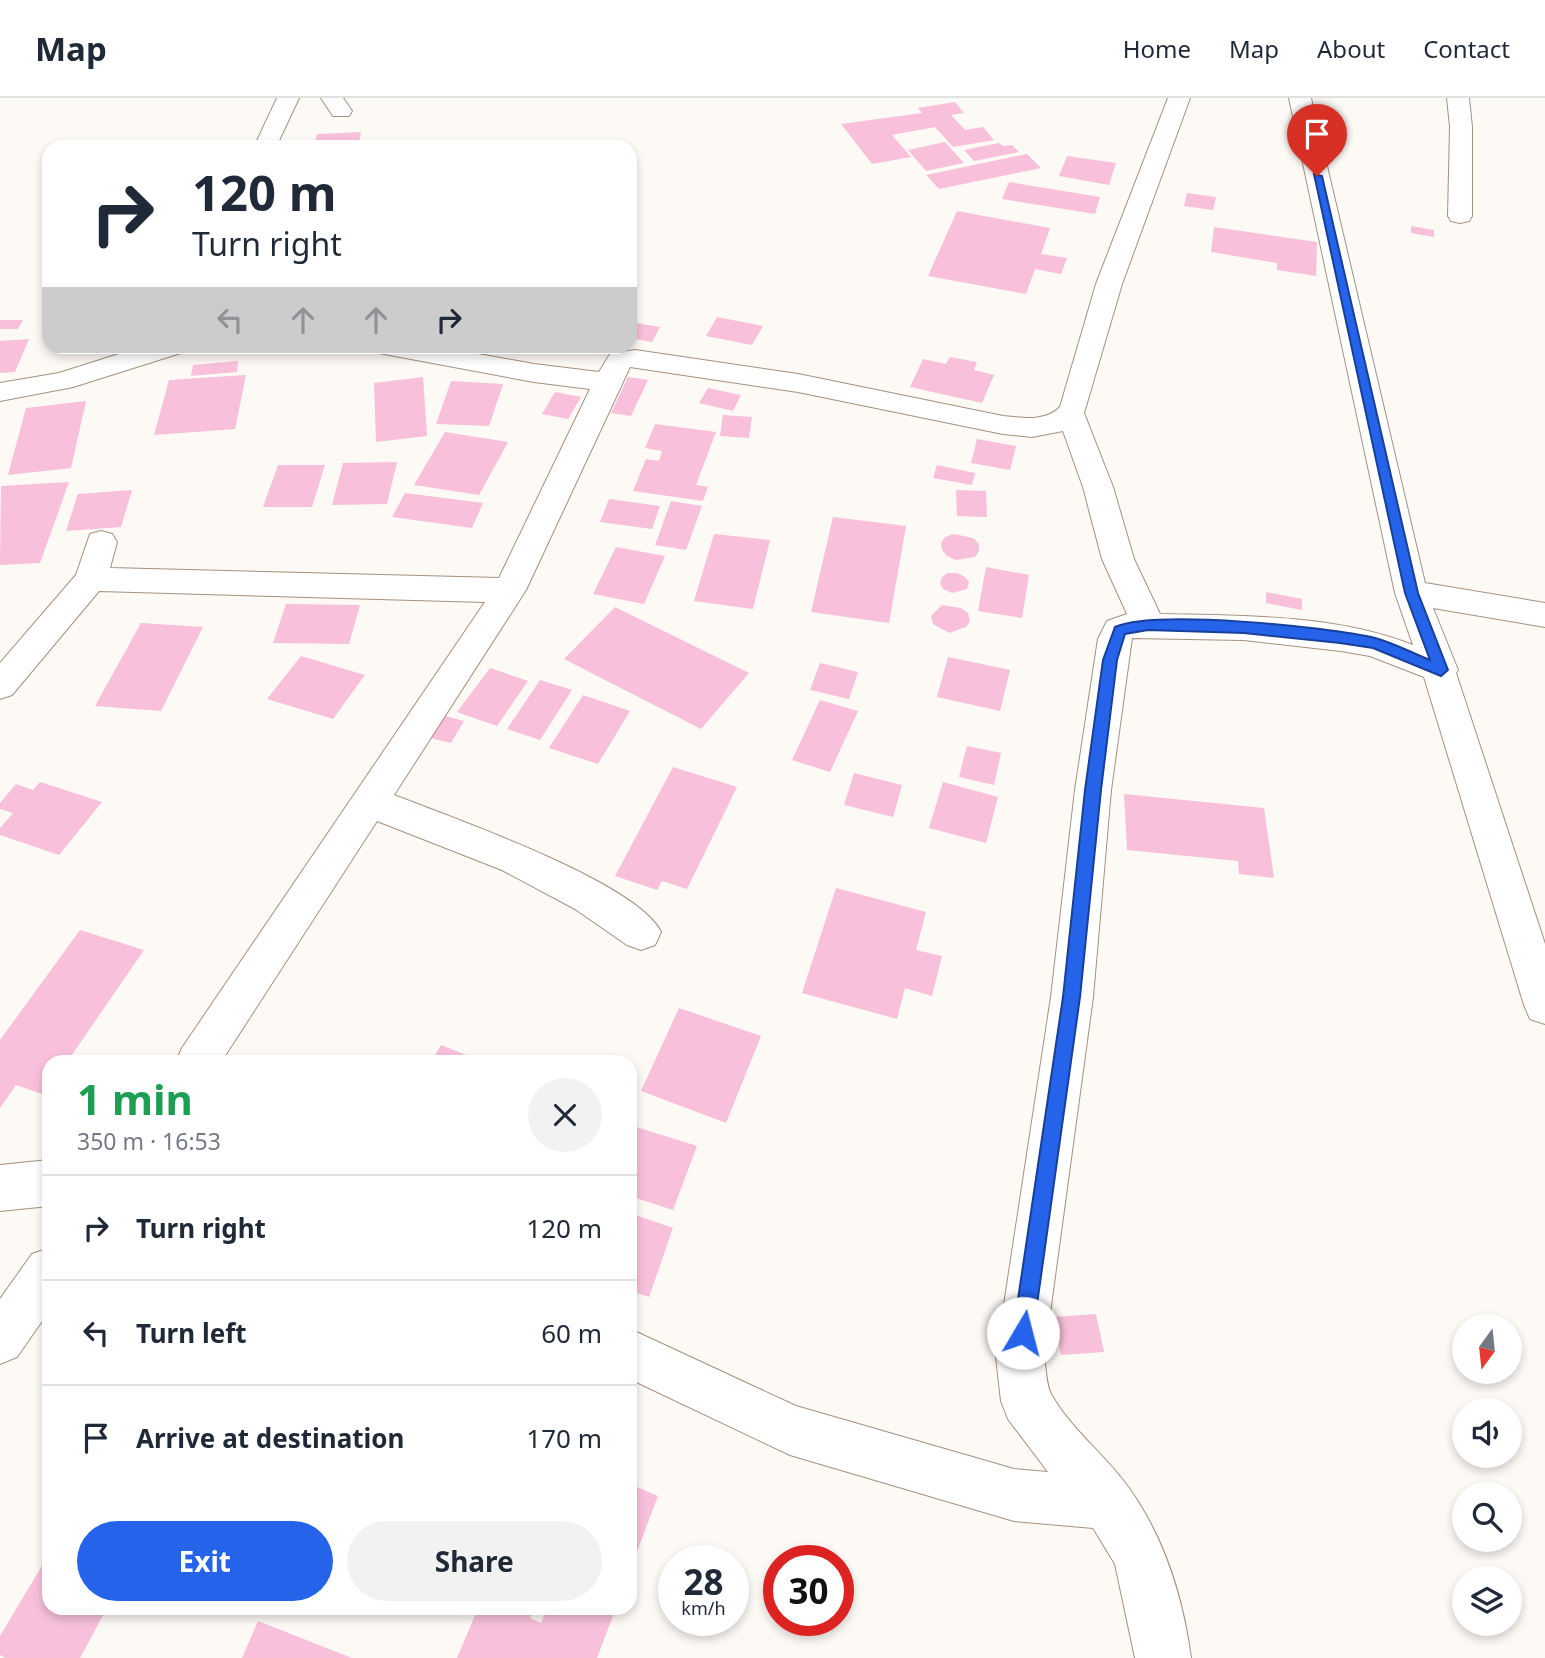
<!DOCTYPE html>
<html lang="en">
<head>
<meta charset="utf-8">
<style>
	body { margin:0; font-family:"Noto Sans",sans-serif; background:#f2f2f3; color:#1f2937; height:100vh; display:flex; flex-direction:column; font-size:26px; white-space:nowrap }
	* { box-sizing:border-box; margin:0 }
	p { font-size:23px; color:#747a83 }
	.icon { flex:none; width:38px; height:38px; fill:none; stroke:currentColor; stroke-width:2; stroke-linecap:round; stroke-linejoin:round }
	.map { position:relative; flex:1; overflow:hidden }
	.details { position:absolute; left:42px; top:957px; width:595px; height:560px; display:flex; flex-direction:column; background:#fff; border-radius:21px; box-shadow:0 4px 10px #0003 }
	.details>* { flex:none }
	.banner { position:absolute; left:42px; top:42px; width:595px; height:214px; border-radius:21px; box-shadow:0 4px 10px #0003; background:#fff; color:#1f2937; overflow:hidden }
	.needle { width:46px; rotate:195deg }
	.fabs { position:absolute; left:1452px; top:1216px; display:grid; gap:14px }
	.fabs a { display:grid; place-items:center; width:70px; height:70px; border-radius:50%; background:#fff; box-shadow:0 4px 10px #0003; font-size:35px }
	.speed { position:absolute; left:658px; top:1447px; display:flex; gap:14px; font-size:35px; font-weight:700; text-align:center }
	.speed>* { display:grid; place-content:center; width:91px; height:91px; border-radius:50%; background:#fff; box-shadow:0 4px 10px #0003; line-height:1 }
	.speed small { font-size:18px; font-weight:400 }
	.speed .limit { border:10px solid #d22; background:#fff; color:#111 }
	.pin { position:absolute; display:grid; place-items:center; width:60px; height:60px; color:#fff; margin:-72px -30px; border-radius:50% 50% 50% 0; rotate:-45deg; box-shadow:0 0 7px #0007 }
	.pin .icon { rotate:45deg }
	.me { position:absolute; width:77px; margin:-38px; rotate:8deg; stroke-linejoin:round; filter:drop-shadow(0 0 5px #0008) }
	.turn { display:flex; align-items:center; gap:24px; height:147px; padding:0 35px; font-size:32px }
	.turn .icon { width:91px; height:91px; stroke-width:2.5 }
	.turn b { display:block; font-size:49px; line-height:60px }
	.lanes { display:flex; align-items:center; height:66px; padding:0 35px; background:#0003; justify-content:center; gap:35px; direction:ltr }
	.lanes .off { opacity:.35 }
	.round { display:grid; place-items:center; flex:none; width:74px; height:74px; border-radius:37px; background:#f2f2f3 }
	.summary { display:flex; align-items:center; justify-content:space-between; height:119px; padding:0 35px }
	h1 { font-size:42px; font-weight:700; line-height:52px; color:#1e9e55 }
	.action { display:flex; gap:14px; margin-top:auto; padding:14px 35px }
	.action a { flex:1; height:80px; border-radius:42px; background:#2563eb; color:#fff; font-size:28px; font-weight:700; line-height:80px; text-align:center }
	.action a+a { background:#f2f2f3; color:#1f2937 }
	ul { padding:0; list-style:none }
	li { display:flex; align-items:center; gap:21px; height:105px; padding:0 35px; border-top:2px solid #e0e1e3 }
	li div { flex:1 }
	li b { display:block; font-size:26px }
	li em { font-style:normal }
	header { display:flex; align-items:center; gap:42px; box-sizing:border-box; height:98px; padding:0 35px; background:#fff; border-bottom:2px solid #e0e1e3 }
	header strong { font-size:33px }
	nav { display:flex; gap:38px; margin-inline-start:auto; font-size:24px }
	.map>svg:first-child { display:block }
</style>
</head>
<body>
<header>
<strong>Map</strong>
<nav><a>Home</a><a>Map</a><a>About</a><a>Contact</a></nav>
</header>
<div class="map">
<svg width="1545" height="1560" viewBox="0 0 1545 1560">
	<rect width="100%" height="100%" fill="#fdf9f5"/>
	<g fill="#f8c0db">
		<polygon points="955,4 964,15 951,17 965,32 983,29 994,42 953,49 935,29 892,37 911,59 872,66 841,26 922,15 918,10"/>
		<polygon points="361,34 358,49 314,49 317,36"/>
		<polygon points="945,44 964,65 926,73 908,52"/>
		<polygon points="999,45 1003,48 1012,47 1019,54 974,63 964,52"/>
		<polygon points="1027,56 1041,70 939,91 926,77"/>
		<polygon points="1067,58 1116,65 1109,87 1059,78"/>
		<polygon points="1009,84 1100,99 1095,116 1002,101"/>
		<polygon points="1187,95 1216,99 1213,112 1184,108"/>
		<polygon points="957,113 1050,130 1041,156 1067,160 1061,176 1035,171 1026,196 928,178"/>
		<polygon points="1411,128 1434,132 1434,139 1411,135"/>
		<polygon points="1214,129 1317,144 1316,178 1277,172 1277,165 1211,154"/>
		<polygon points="717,219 763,228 752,247 706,238"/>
		<polygon points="0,222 23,222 18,231 0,231"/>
		<polygon points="630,224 660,229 652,244 630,240"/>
		<polygon points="29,241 15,274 0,275 0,243"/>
		<polygon points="950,259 977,264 974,272 994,277 982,305 910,289 923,261 946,266"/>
		<polygon points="238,263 237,274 191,278 193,267"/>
		<polygon points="246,277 235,331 154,337 169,282"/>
		<polygon points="423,279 427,338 376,344 374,285"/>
		<polygon points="628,279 648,282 631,318 611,315"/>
		<polygon points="451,283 503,286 489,328 436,326"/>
		<polygon points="708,290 741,297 733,313 699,305"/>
		<polygon points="555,294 581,299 568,321 542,316"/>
		<polygon points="86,303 71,370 8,377 26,310"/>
		<polygon points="723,317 752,319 749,340 720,338"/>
		<polygon points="655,326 716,334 696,387 708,389 703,403 633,393 646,361 659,363 662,353 645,350"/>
		<polygon points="445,334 508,344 479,397 414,387"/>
		<polygon points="977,341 1016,348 1010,372 971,365"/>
		<polygon points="397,364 387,406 332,407 343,365"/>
		<polygon points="278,367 325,367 312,409 263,409"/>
		<polygon points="937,367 975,375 972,387 933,380"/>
		<polygon points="69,384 40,465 0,467 1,388"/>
		<polygon points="132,392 121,429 66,433 78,396"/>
		<polygon points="956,392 986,393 987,419 957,418"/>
		<polygon points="405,395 483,405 472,430 392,419"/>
		<polygon points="609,401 660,408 652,431 600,424"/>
		<polygon points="671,403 702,408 686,452 655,447"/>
		<polygon points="833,419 906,428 889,525 811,514"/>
		<polygon points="714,436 770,442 753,511 694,503"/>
		<polygon points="954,436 973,440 979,446 979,453 975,459 956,462 947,458 942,452 941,445 945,439"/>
		<polygon points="616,449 665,458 644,506 593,496"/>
		<polygon points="986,469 1029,477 1022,520 978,513"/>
		<polygon points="948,475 957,475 965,479 969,484 967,491 952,495 943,491 940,485 942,479"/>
		<polygon points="1266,494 1302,501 1302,512 1266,505"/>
		<polygon points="286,506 360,507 349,546 273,545"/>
		<polygon points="942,507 961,510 968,515 970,523 966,529 949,535 933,526 931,518"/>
		<polygon points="615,509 749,575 701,631 564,561"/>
		<polygon points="141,525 203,529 161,613 95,608"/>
		<polygon points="301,558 365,577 333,621 267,601"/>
		<polygon points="948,559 1010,572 1000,613 937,599"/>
		<polygon points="820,565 858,574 849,601 810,592"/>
		<polygon points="490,570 528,583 497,628 457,614"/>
		<polygon points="540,582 572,592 540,642 507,631"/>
		<polygon points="583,597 630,613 598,666 549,650"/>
		<polygon points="820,602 858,613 830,674 792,662"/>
		<polygon points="430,614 464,623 451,645 417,637"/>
		<polygon points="967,648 1001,655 994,687 959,679"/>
		<polygon points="673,669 737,689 687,791 662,783 657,792 615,778"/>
		<polygon points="854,675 902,687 893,719 844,707"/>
		<polygon points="40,684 102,704 59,757 0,737 0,730 13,715 0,711 0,705 16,686 33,692"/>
		<polygon points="943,684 998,699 986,745 929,730"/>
		<polygon points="1124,696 1264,710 1274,780 1239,776 1238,763 1127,752"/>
		<polygon points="836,790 926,814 916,852 942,858 932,898 905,890 897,921 802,895"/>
		<polygon points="80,832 144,852 67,964 49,964 49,991 45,997 16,987 0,1010 0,942"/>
		<polygon points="679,910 761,938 726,1025 641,993"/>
		<polygon points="441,947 484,964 431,964"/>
		<polygon points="630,1027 697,1048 673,1112 630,1098"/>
		<polygon points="630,1115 673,1130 649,1199 630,1193"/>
		<polygon points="1096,1216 1104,1254 1061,1257 1053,1219"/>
		<polygon points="630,1386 658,1398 630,1472"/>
		<polygon points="43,1466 49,1469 49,1510 107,1510 80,1560 6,1560 0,1557 0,1538"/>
		<polygon points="478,1510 533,1510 530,1520 541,1525 547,1510 616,1510 597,1560 457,1560"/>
		<polygon points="258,1523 352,1560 242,1560"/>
	</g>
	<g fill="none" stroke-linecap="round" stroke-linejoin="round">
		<g stroke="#a6917d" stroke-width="2">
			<g id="street">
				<polygon points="277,0 299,0 276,49 254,49"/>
				<polygon points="321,0 343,0 352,13 349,18 333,18"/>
				<path d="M1168 0H1190L1122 186 1084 315 1113 389 1134 461 1160 516C1244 518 1334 516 1413 547L1395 495 1289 0H1311L1425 485 1545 505V529L1433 510 1458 572 1456 575 1545 846V926L1530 921 1524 907 1424 579 1370 558 1341 553 1244 542 1132 540 1111 692 1093 899 1044 1259C1046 1270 1046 1286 1051 1296 1070 1330 1103 1355 1126 1386 1163 1436 1183 1499 1191 1560H1135L1115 1466 1093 1430 1014 1423 790 1357 630 1281V1231L796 1308 1014 1371 1048 1374 1008 1321 1001 1303 996 1259 1051 899 1075 692 1098 541 1107 523 1127 516 1102 461 1083 389 1063 333 1032 339 1003 336 798 294 630 269 526 492 394 697C450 719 637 784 661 834L655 847 641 852 627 847 575 811 502 772 377 723 221 964H176L182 950 485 504 99 493 12 597 0 601V565L76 477 90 436 101 433 112 436 117 444 110 470 499 480 590 291 534 284 384 256 374 254 371 248H433L534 266 599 274 610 256 635 252 798 276 1003 318C1023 320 1045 324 1060 309L1096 186Z"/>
				<polygon points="1447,0 1469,0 1472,29 1472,118 1469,123 1460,125 1451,123 1448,118 1450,29"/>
				<polygon points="144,248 187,248 184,254 73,289 0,303 0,285 59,275"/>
				<polygon points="49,1062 49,1108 0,1113 0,1067"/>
				<polygon points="49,1150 49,1213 17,1259 0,1266 0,1201 32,1156"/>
			</g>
		</g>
		<use href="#street" fill="#fff" fill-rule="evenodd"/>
	</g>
	<path fill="#2563eb" stroke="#184099" stroke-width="2" d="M1314 76 1322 78 1418 495 1448 572 1441 578 1373 550 1340 545 1244 535 1148 532 1125 536 1117 562 1101 692 1080 899 1033 1235 1030 1242 1023 1245 1016 1242 1013 1235 1063 899 1085 692 1103 562 1115 529C1155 511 1328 529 1375 540 1394 545 1412 555 1430 562L1405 495Z"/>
</svg>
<div class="fabs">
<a><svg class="needle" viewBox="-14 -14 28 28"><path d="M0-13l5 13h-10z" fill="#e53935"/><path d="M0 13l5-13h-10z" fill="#747a83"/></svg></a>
<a><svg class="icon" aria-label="sound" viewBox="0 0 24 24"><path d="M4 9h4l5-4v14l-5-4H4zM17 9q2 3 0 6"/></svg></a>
<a><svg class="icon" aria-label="search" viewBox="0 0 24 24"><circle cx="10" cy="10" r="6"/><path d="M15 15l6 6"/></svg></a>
<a><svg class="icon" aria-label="layers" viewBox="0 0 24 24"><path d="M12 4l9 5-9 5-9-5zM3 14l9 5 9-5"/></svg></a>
</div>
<div class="speed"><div>28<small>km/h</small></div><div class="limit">30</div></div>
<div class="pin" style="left:1317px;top:78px;background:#d93025"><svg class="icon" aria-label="arrive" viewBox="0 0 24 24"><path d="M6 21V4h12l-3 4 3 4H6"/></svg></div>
<svg class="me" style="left:1023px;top:1235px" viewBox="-20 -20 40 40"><circle r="19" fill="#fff"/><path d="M0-13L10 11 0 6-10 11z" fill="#2563eb"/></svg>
<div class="banner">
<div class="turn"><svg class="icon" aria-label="right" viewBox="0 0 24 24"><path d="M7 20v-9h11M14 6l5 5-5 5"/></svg><div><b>120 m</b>Turn right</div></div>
<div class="lanes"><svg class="icon off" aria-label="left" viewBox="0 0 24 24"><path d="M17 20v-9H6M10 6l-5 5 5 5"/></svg><svg class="icon off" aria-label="ahead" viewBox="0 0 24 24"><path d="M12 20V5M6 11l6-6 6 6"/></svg><svg class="icon off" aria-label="ahead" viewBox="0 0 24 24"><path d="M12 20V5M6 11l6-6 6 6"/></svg><svg class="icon" aria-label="right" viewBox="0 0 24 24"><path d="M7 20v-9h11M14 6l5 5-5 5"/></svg></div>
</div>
<section class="details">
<div class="summary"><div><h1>1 min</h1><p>350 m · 16:53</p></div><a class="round"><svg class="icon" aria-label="close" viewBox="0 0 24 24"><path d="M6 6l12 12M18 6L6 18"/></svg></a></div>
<ul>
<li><svg class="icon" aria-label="right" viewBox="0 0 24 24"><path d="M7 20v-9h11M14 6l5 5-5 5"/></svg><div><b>Turn right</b></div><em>120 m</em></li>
<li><svg class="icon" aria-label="left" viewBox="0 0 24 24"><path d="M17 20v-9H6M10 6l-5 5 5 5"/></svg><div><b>Turn left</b></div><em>60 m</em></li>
<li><svg class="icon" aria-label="arrive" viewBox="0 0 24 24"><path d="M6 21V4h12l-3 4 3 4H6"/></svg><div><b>Arrive at destination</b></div><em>170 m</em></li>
</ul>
<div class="action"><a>Exit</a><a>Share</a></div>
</section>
</div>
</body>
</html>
